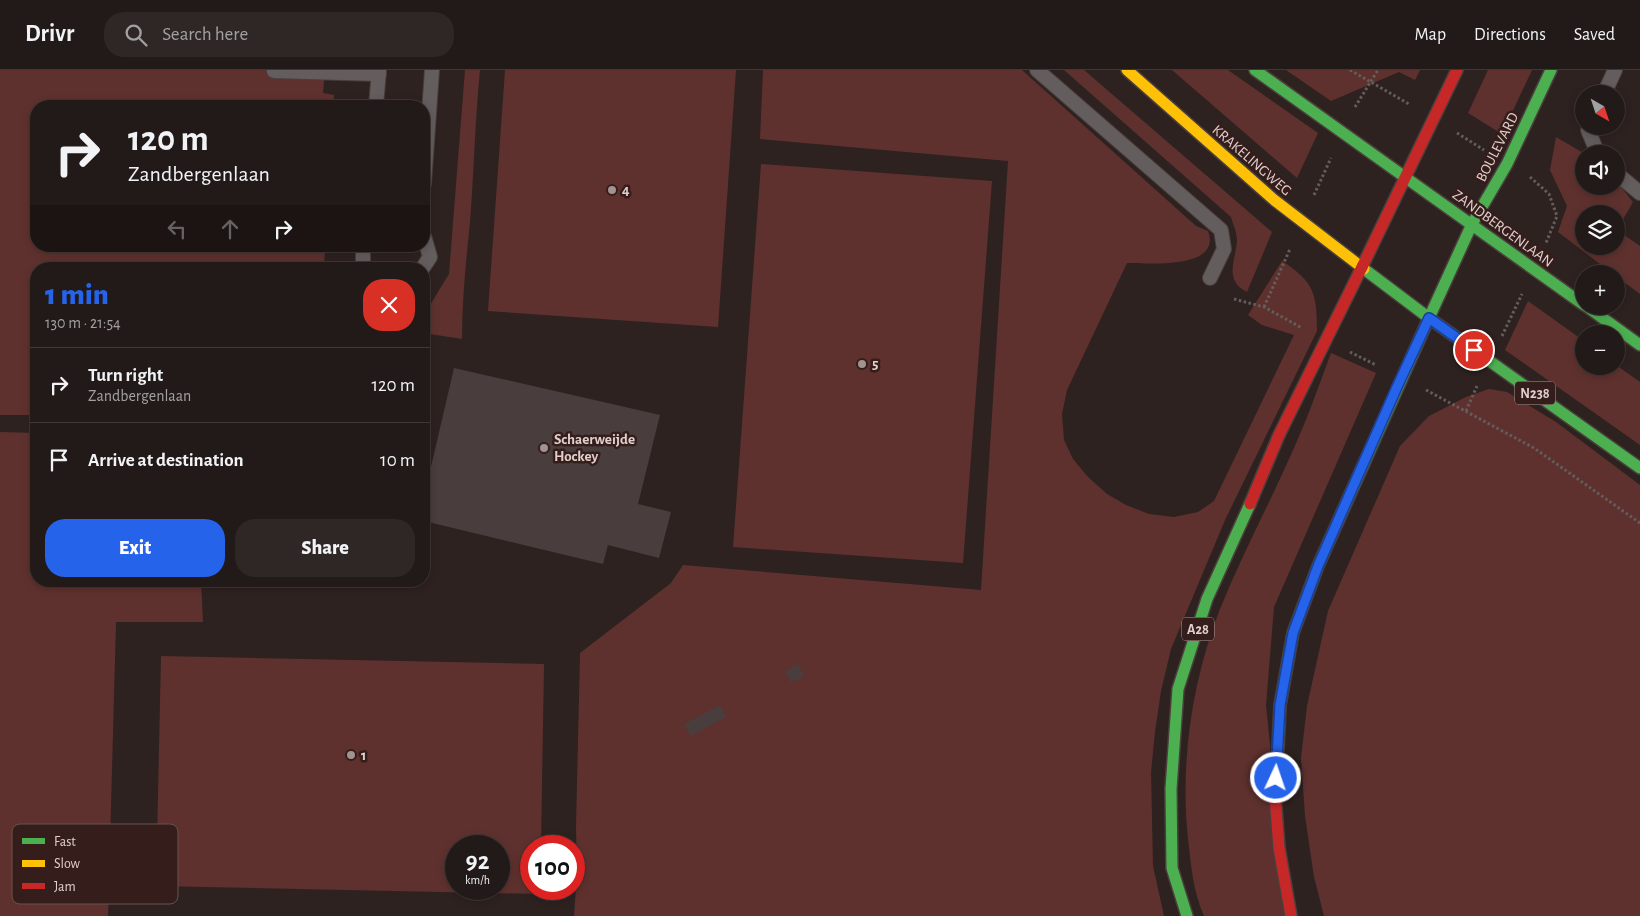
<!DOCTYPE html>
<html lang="en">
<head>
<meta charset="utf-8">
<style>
	body { margin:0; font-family:"Alegreya Sans",sans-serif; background:#2e2725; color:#f1f3f6; height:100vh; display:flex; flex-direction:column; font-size:19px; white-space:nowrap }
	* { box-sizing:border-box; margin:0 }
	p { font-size:16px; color:#a2a1a2 }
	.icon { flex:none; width:28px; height:28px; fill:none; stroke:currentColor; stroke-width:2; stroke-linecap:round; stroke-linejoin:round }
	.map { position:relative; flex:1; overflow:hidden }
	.drawer { position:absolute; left:30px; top:192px; width:400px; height:325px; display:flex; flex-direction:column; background:#221a18; border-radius:20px; box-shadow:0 2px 8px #0003,0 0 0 1px #3f3837 }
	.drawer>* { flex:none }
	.guide { position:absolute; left:30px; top:30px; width:400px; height:152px; border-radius:20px; box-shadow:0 2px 8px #0003,0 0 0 1px #3f3837; background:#221a18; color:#f1f3f6; overflow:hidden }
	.needle { width:32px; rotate:141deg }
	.tools { position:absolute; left:1575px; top:15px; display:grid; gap:10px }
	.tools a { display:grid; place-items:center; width:50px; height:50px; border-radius:50%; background:#221a18; box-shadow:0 2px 8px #0003,0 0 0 1px #3f3837; font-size:25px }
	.speed { position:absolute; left:445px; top:765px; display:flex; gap:10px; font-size:25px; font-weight:700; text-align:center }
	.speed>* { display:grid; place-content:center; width:65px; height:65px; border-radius:50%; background:#221a18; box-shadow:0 2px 8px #0003,0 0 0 1px #3f3837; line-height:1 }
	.speed small { font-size:12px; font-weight:400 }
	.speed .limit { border:8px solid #d22; background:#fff; color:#111 }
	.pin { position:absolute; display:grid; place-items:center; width:42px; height:42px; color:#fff; margin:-21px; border:2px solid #fff; border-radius:50%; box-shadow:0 1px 5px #0007 }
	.me { position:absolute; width:55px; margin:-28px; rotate:3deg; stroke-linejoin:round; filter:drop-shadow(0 0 4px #0008) }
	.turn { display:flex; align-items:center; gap:18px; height:105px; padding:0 15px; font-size:22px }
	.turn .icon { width:65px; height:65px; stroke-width:2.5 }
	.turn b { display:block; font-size:35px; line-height:42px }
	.lanes { display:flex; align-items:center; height:48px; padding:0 15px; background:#0003; justify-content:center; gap:25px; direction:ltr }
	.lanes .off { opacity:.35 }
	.round { display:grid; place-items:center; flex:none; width:52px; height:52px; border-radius:20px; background:#2e2725 }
	.head { display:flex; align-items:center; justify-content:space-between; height:85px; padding:0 15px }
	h1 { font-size:30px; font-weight:800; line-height:38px; color:#2563eb }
	.action { display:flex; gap:10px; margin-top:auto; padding:10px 15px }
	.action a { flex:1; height:58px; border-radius:20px; background:#2563eb; color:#fff; font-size:20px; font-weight:800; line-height:58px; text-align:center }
	.action a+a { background:#2e2725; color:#f1f3f6 }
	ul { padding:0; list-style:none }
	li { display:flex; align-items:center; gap:15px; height:75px; padding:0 15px; border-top:1px solid #3f3837 }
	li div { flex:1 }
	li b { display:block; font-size:19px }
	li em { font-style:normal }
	header { display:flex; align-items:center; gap:30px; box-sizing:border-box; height:70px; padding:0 25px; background:#221a18; border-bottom:1px solid #3f3837 }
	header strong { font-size:24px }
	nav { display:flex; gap:28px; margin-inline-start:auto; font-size:18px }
	.search { width:350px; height:45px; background:#2e2725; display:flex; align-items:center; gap:12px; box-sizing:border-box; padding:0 18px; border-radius:20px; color:#a2a1a2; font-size:19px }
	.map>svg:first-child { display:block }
</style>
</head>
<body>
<header>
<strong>Drivr</strong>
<div class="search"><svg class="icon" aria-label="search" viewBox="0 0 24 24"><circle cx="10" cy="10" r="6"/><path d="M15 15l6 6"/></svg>Search here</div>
<nav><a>Map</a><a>Directions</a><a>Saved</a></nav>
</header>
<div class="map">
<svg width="1640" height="846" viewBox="0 0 1640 846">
	<rect width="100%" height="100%" fill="#2e2220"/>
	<g fill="#5e312e" fill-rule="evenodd">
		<polygon points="0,0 325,0 323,23 334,25 333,36 36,36 36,176 325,176 324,199 36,199 36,345 0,345"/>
		<path d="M465 0H480C475 50 474 101 470 152 466 191 462 230 462 269L424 263V245L449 204Z"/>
		<polygon points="505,0 736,0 718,257 488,241"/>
		<path d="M763 0H1022L1196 156 1208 161C1222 200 1149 193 1127 193L1067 320 1062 344 1064 370 1073 389 1088 407 1107 424 1126 435 1149 444 1174 447 1198 442 1214 431 1294 265 1262 255 1248 245 1282 191C1314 212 1317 223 1317 261L1225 450 1171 579 1161 621 1155 662 1151 702 1153 796 1164 846H574L577 803 576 757 580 583 671 513 683 495 981 520 1008 91 760 69Z"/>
		<path d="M1064 0H1084L1272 162 1247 222C1223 210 1236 190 1237 170 1237 163 1233 154 1231 147Z"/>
		<polygon points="1172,0 1228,0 1318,63 1297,108"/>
		<polygon points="1286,0 1420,0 1415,10 1399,2 1331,31"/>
		<polygon points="1488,0 1532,0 1502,64 1468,43"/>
		<path d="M1556 67 1585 84H1584V116H1616V111L1633 132 1617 160 1640 176V224L1616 206V204H1613L1558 162 1567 136 1550 100ZM1584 144H1616V176H1584Z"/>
		<polygon points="761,94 992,111 963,493 733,477"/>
		<polygon points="1528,231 1584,271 1584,296 1616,296 1616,295 1640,312 1640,375 1505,280"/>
		<path d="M1331 283 1376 303 1274 537 1266 635 1287 846H1204C1193 822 1191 794 1188 769 1180 691 1192 611 1220 539 1243 482 1273 427 1297 371 1310 342 1320 312 1331 283Z"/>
		<polygon points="1489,319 1507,322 1556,352 1640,415 1640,846 1324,846 1314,807 1305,746 1301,688 1307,636 1328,541 1400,376 1429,346 1466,327"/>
		<polygon points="0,362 36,363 36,511 201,511 203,552 116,552 108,846 0,846"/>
		<path d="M161 586 544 594 541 776H531V819H540V824L156 816ZM499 776V819H456V776Z"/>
	</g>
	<g fill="#493e3d">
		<polygon points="454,298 660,345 638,434 671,442 659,488 608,475 603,494 424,451 424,427"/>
		<polygon points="798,594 804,606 791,613 785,601"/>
		<polygon points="720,635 726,647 691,666 684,654"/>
	</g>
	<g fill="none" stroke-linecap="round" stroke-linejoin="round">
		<g stroke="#4a3f3d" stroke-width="16">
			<g id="lane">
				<polyline points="1037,0 1221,160 1224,179 1210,208"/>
				<polyline points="274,1 379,4"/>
				<polyline points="1604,24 1615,0"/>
				<polyline points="376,36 379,0"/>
				<polyline points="1590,56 1588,60 1598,84"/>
				<polyline points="1616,103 1640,123"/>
				<polyline points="424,114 432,0"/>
				<polyline points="363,199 363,176"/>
				<polyline points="422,199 430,187 424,166"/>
			</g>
		</g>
		<g stroke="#4a3f3d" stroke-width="14">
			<g id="fast">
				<polyline points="1255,0 1584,235"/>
				<polyline points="1364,199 1429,248 1640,398"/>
				<polyline points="1586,236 1640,275"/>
				<polyline points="1429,248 1472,154 1507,94 1551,0"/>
				<polyline points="1278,678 1280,635 1293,563 1318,496 1429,248"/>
				<polyline points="1187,846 1172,798 1171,719 1178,619 1207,529 1250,434"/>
			</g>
		</g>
		<g stroke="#4a3f3d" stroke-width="14">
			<polyline id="slow" points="1127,0 1273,129 1364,199"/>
		</g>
		<g stroke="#4a3f3d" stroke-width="14">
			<g id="jam">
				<polyline points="1362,197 1457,0"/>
				<polyline points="1250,434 1279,365 1362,197"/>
				<polyline points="1278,678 1275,726 1279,778 1291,846"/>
			</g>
		</g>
		<g stroke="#635d5c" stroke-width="3" stroke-dasharray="2.5 2.5" stroke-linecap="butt">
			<polyline points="1350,0 1409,34"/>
			<polyline points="1355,37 1378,0"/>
			<polyline points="1457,63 1484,80"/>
			<polyline points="1530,107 1549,124 1557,146 1546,173"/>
			<polyline points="1314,125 1331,88"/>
			<polyline points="1234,229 1264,237 1302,258"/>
			<polyline points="1264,237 1290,179"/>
			<polyline points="1502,266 1522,224"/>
			<polyline points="1350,282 1376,295"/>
			<polyline points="1426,320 1534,378 1640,453"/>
			<polyline points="1466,341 1477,316"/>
		</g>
		<use href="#lane" stroke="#635e5d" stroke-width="14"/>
		<use href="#fast" stroke="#4caf50" stroke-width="11"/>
		<use href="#slow" stroke="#ffc107" stroke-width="11"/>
		<use href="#jam" stroke="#c62828" stroke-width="11"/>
	</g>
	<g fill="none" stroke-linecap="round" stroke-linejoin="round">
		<g stroke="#184099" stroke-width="12">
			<polyline id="route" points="1276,708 1280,635 1293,563 1318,496 1397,317 1429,248 1474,280"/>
		</g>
		<use href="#route" stroke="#2563eb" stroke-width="9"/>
	</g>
	<g fill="#a29290" stroke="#341d1a" stroke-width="2">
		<circle cx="612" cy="120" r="5"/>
		<circle cx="862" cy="294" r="5"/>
		<circle cx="544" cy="378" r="5"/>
		<circle cx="351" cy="685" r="5"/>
	</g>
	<g text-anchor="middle" stroke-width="5" stroke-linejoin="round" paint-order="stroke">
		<g fill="#341d1a" stroke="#ac9a97" stroke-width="1">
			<rect x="1515" y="311.5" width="40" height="23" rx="4"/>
			<rect x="1182" y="547.5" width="32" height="23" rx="4"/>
		</g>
		<g font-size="14" font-weight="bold" fill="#e0cfcd">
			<text x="1535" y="328">N238</text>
			<text x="1198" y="564">A28</text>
		</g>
		<g font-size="15" fill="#e0cfcd" stroke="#341d1a">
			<text transform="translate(1497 77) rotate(-63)" y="5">BOULEVARD</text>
			<text transform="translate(1252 90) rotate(41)" y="5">KRAKELINGWEG</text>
			<text transform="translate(1503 158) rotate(36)" y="5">ZANDBERGENLAAN</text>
		</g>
		<g font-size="15" font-weight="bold" fill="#e0cfcd" stroke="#341d1a" text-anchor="start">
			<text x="622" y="125">4</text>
			<text x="872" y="299">5</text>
			<text x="554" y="374">Schaerweijde<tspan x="554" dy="17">Hockey</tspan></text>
			<text x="361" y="690">1</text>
		</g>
	</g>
	<rect x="12" y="754" width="166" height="80" rx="8" fill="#341d1a" stroke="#685250" stroke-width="1"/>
	<rect x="22" y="768" width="23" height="6" fill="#4caf50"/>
	<rect x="22" y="790" width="23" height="7" fill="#ffc107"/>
	<rect x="22" y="813" width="23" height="6" fill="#c62828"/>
	<g font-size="14" fill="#e0cfcd">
		<text x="54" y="776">Fast</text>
		<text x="54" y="798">Slow</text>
		<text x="54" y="821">Jam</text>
	</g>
</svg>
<div class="tools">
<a><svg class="needle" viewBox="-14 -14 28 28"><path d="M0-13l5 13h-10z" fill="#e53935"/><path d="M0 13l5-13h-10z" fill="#a2a1a2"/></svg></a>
<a><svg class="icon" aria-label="sound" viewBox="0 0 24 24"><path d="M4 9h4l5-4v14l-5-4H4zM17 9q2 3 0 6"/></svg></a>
<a><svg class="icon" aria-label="layers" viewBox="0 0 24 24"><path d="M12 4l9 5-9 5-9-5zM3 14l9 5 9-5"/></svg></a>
<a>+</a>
<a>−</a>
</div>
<div class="speed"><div>92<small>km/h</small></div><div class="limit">100</div></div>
<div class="pin" style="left:1474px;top:280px;background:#d93025"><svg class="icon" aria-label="arrive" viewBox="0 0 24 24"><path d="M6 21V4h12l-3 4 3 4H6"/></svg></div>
<svg class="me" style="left:1276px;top:708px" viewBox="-20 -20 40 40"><circle r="17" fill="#2563eb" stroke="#fff" stroke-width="3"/><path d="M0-11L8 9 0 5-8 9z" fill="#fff"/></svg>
<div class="guide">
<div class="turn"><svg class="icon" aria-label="right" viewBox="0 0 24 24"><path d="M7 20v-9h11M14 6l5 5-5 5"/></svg><div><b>120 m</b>Zandbergenlaan</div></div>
<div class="lanes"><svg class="icon off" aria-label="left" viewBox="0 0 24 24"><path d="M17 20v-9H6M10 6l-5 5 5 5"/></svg><svg class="icon off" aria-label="ahead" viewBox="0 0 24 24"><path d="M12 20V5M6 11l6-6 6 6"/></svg><svg class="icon" aria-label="right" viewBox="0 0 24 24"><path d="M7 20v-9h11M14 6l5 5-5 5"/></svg></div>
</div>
<section class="drawer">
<div class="head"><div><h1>1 min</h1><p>130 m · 21:54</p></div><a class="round" style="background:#d93025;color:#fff"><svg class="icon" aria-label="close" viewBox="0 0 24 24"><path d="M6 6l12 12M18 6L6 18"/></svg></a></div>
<ul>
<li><svg class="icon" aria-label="right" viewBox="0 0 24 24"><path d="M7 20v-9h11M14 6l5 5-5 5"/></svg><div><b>Turn right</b><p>Zandbergenlaan</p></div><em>120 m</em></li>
<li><svg class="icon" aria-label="arrive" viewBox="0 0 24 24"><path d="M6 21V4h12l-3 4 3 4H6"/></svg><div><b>Arrive at destination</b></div><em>10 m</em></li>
</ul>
<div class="action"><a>Exit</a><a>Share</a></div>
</section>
</div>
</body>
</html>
